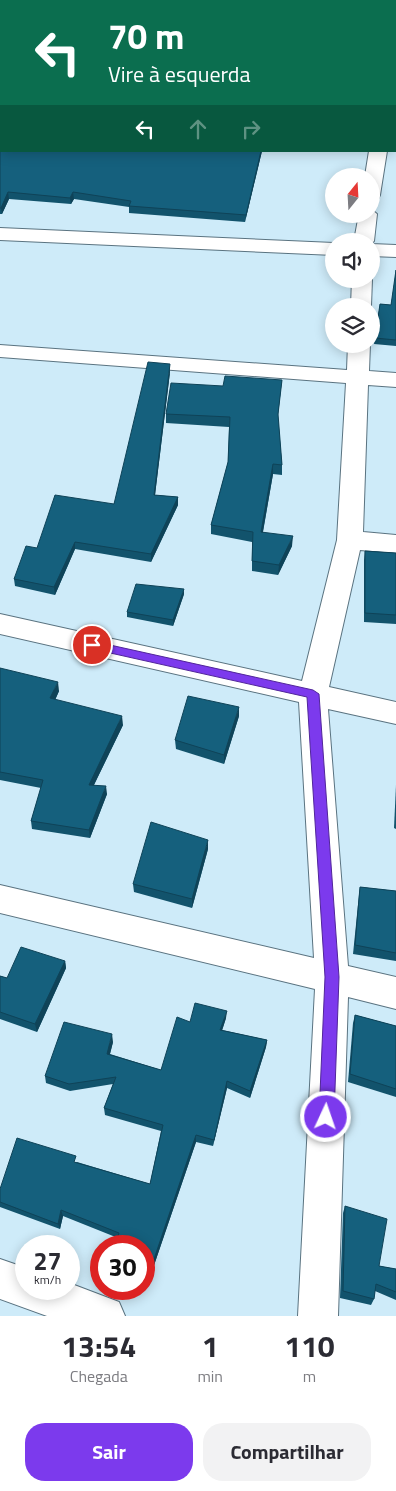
<!DOCTYPE html>
<html lang="pt">
<head>
<meta charset="utf-8">
<style>
	body { margin:0; font-family:"Titillium Web",sans-serif; background:#f2f2f3; color:#2b2b33; height:100vh; display:flex; flex-direction:column; font-size:19px; white-space:nowrap }
	* { box-sizing:border-box; margin:0 }
	p { font-size:16px; color:#7c7c81 }
	.icon { flex:none; width:28px; height:28px; fill:none; stroke:currentColor; stroke-width:2; stroke-linecap:round; stroke-linejoin:round }
	.map { position:relative; height:1316px; overflow:hidden }
	.panel { display:flex; flex-direction:column; background:#fff; flex:1 }
	.panel>* { flex:none }
	.guide { position:absolute; left:0px; top:0px; width:396px; height:152px; box-shadow:0 2px 12px #0003; background:#0b6e4f; color:#fff; overflow:hidden }
	.needle { width:32px; rotate:18deg }
	.controls { position:absolute; left:325px; top:168px; display:grid; gap:10px }
	.controls a { display:grid; place-items:center; width:55px; height:55px; border-radius:50%; background:#fff; box-shadow:0 2px 12px #0003; font-size:25px }
	.speed { position:absolute; left:15px; top:1235px; display:flex; gap:10px; font-size:25px; font-weight:700; text-align:center }
	.speed>* { display:grid; place-content:center; width:65px; height:65px; border-radius:50%; background:#fff; box-shadow:0 2px 12px #0003; line-height:1 }
	.speed small { font-size:12px; font-weight:400 }
	.speed .limit { border:8px solid #d22; background:#fff; color:#111 }
	.pin { position:absolute; display:grid; place-items:center; width:42px; height:42px; color:#fff; margin:-21px; border:2px solid #fff; border-radius:50%; box-shadow:0 1px 5px #0007 }
	.me { position:absolute; width:55px; margin:-28px; rotate:3deg; stroke-linejoin:round; filter:drop-shadow(0 0 4px #0008) }
	.turn { display:flex; align-items:center; gap:18px; height:105px; padding:0 25px; font-size:22px }
	.turn .icon { width:65px; height:65px; stroke-width:2.5 }
	.turn b { display:block; font-size:35px; line-height:42px }
	.lanes { display:flex; align-items:center; height:48px; padding:0 25px; background:#0003; justify-content:center; gap:25px; direction:ltr }
	.lanes .off { opacity:.35 }
	.eta { display:flex; justify-content:space-evenly; align-items:center; height:85px; text-align:center }
	.eta b { font-size:30px; font-weight:700; line-height:35px }
	.primary-button { display:flex; gap:10px; margin-top:auto; padding:10px 25px }
	.primary-button a { flex:1; height:58px; border-radius:20px; background:#7c3aed; color:#fff; font-size:20px; font-weight:700; line-height:58px; text-align:center }
	.primary-button a+a { background:#f2f2f3; color:#2b2b33 }
	.map>svg:first-child { display:block }
</style>
</head>
<body>
<div class="map">
<svg width="396" height="1316" viewBox="0 0 396 1316">
	<rect width="100%" height="100%" fill="#ceebf9"/>
	<g fill="none" stroke-linecap="round" stroke-linejoin="round">
		<g stroke="#5a7380" stroke-width="2">
			<g id="minor">
				<polygon points="362,0 396,0 396,5 395,1"/>
				<polygon points="1,41 1,53 0,54 0,42"/>
				<rect x="395" y="65" width="1" height="10"/>
				<polygon points="369,151 387,151 380,195 378,199 371,200 371,176 365,176"/>
				<polygon points="371,209 377,214 374,241 371,244 396,245 396,257 371,256 371,241 354,241 359,214 371,214"/>
				<polygon points="0,228 334,243 334,255 0,240"/>
				<polygon points="371,278 372,279 371,306 351,306 352,279"/>
				<polygon points="348,344 370,344 369,371 396,373 396,387 368,385 363,532 396,535 396,553 360,550 329,687 396,702 396,724 328,709 348,966 396,977 396,1009 348,997 338,1316 298,1316 315,989 0,913 0,885 314,958 299,702 0,634 0,614 302,681 337,540 346,383 0,357 0,345 347,370"/>
				<polygon points="0,1259 26,1268 26,1289 69,1289 69,1283 119,1302 125,1316 47,1316 0,1299"/>
			</g>
		</g>
		<use href="#minor" fill="#fff" fill-rule="evenodd"/>
	</g>
	<g fill="#12536c">
		<polygon points="240,0 296,0 240,1"/>
		<polygon points="0,133 1,151 262,151 245,222 129,213 129,207 74,199 71,204 9,199 2,214 0,214"/>
		<polygon points="396,271 396,346 374,344 380,304 391,305"/>
		<polygon points="170,372 155,495 178,497 178,505 151,562 75,549 55,595 15,586 14,579 37,548 114,504"/>
		<polygon points="282,380 278,416 282,465 282,475 273,474 263,532 292,546 278,575 252,571 252,542 211,534 211,525 228,462 229,427 166,423 166,414 223,386"/>
		<polygon points="365,551 396,553 396,624 364,622 364,560"/>
		<polygon points="184,594 173,626 127,617 127,612"/>
		<polygon points="0,668 59,691 55,700 123,725 94,785 107,794 90,838 32,829 31,821 41,788 0,780"/>
		<polygon points="239,716 224,764 176,749 175,740"/>
		<polygon points="396,785 396,829 394,828"/>
		<polygon points="208,849 192,908 134,892 133,884"/>
		<polygon points="360,887 396,891 396,961 353,954 359,895"/>
		<polygon points="65,961 66,968 37,1032 0,1019 0,976 7,978"/>
		<polygon points="355,1015 396,1026 396,1097 348,1082 353,1023"/>
		<polygon points="226,1018 222,1030 267,1040 266,1047 250,1098 227,1088 213,1146 196,1142 150,1277 144,1274 144,1246 118,1238 63,1216 60,1229 0,1207 0,1189 77,1162 150,1184 161,1131 105,1115 104,1108 113,1084 70,1091 46,1083 45,1076 113,1042 110,1054 161,1070 190,1022"/>
		<polygon points="345,1206 379,1266 396,1269 396,1300 375,1291 374,1299 371,1305 340,1298 343,1213"/>
	</g>
	<g fill="#0f4358">
		<polygon points="261,151 262,151 245,222 246,215"/>
		<polygon points="8,192 9,199 2,214 1,208"/>
		<polygon points="73,192 74,199 71,204 70,198"/>
		<polygon points="170,364 170,372 154,503 154,495"/>
		<polygon points="273,464 273,474 261,542 261,532"/>
		<polygon points="178,497 178,505 151,562 151,554"/>
		<polygon points="293,536 292,546 278,575 279,565"/>
		<polygon points="75,542 75,549 55,595 54,587"/>
		<polygon points="184,589 184,594 173,626 173,620"/>
		<polygon points="58,682 59,691 52,707 50,698"/>
		<polygon points="239,707 239,716 224,764 224,755"/>
		<polygon points="122,716 123,725 90,793 89,785"/>
		<polygon points="106,786 107,794 90,838 89,830"/>
		<polygon points="208,840 208,849 192,908 192,899"/>
		<polygon points="65,961 66,968 37,1032 35,1024"/>
		<polygon points="227,1011 226,1018 220,1037 220,1030"/>
		<polygon points="112,1034 113,1042 108,1061 107,1054"/>
		<polygon points="267,1040 266,1047 250,1098 250,1091"/>
		<polygon points="227,1081 227,1088 213,1146 214,1140"/>
		<polygon points="196,1135 196,1142 150,1277 150,1271"/>
		<polygon points="61,1210 63,1216 60,1229 58,1224"/>
	</g>
	<g fill="#15607d" stroke="#0f4358">
		<polygon points="0,0 85,0 84,1 1,1 1,34 0,33"/>
		<polygon points="1,48 1,122 0,121 0,49"/>
		<polygon points="0,133 1,133 1,151 261,151 246,215 129,206 131,201 73,192 70,198 8,192 1,208 0,208"/>
		<polygon points="396,270 396,340 375,338 380,304 391,305"/>
		<polygon points="148,362 170,364 154,495 178,497 151,554 75,542 54,587 14,579 26,546 37,548 55,495 114,504"/>
		<polygon points="225,376 282,380 278,414 282,465 273,464 261,532 293,536 279,565 252,561 253,532 211,525 228,462 230,417 166,414 171,383 223,386"/>
		<polygon points="365,551 396,553 396,615 365,613"/>
		<polygon points="136,584 184,589 173,620 127,612"/>
		<polygon points="0,668 58,682 50,698 122,716 89,785 106,786 89,830 31,821 43,780 0,772"/>
		<polygon points="188,696 239,707 224,755 175,740"/>
		<polygon points="151,822 208,840 192,899 133,884"/>
		<polygon points="360,887 396,891 396,953 355,945"/>
		<polygon points="21,947 65,961 35,1024 0,1012 0,976 7,978"/>
		<polygon points="195,1003 227,1011 220,1030 267,1040 250,1091 227,1081 214,1140 196,1135 150,1271 144,1269 144,1246 115,1246 119,1233 61,1210 58,1224 0,1202 0,1189 17,1138 76,1156 74,1162 150,1184 163,1125 104,1108 116,1077 69,1084 45,1076 64,1022 112,1034 107,1054 161,1070 177,1017 190,1022"/>
		<polygon points="355,1015 396,1026 396,1089 350,1074"/>
		<polygon points="345,1206 387,1219 379,1266 396,1269 396,1292 376,1284 374,1299 343,1291"/>
	</g>
	<polygon fill="#7c3aed" stroke="#51269a" points="92,641 313,690 319,694 339,977 334,1117 332,1122 326,1124 321,1122 319,1117 325,977 307,697 88,648 86,645 88,642"/>
</svg>
<div class="controls">
<a><svg class="needle" viewBox="-14 -14 28 28"><path d="M0-13l5 13h-10z" fill="#e53935"/><path d="M0 13l5-13h-10z" fill="#7c7c81"/></svg></a>
<a><svg class="icon" aria-label="sound" viewBox="0 0 24 24"><path d="M4 9h4l5-4v14l-5-4H4zM17 9q2 3 0 6"/></svg></a>
<a><svg class="icon" aria-label="layers" viewBox="0 0 24 24"><path d="M12 4l9 5-9 5-9-5zM3 14l9 5 9-5"/></svg></a>
</div>
<div class="speed"><div>27<small>km/h</small></div><div class="limit">30</div></div>
<div class="pin" style="left:92px;top:645px;background:#d93025"><svg class="icon" aria-label="arrive" viewBox="0 0 24 24"><path d="M6 21V4h12l-3 4 3 4H6"/></svg></div>
<svg class="me" style="left:326px;top:1117px" viewBox="-20 -20 40 40"><circle r="17" fill="#7c3aed" stroke="#fff" stroke-width="3"/><path d="M0-11L8 9 0 5-8 9z" fill="#fff"/></svg>
<div class="guide">
<div class="turn"><svg class="icon" aria-label="left" viewBox="0 0 24 24"><path d="M17 20v-9H6M10 6l-5 5 5 5"/></svg><div><b>70 m</b>Vire à esquerda</div></div>
<div class="lanes"><svg class="icon" aria-label="left" viewBox="0 0 24 24"><path d="M17 20v-9H6M10 6l-5 5 5 5"/></svg><svg class="icon off" aria-label="ahead" viewBox="0 0 24 24"><path d="M12 20V5M6 11l6-6 6 6"/></svg><svg class="icon off" aria-label="right" viewBox="0 0 24 24"><path d="M7 20v-9h11M14 6l5 5-5 5"/></svg></div>
</div>
</div>
<section class="panel">
<div class="eta">
<div><b>13:54</b><p>Chegada</p></div>
<div><b>1</b><p>min</p></div>
<div><b>110</b><p>m</p></div>
</div>
<div class="primary-button"><a>Sair</a><a>Compartilhar</a></div>
</section>
</body>
</html>
